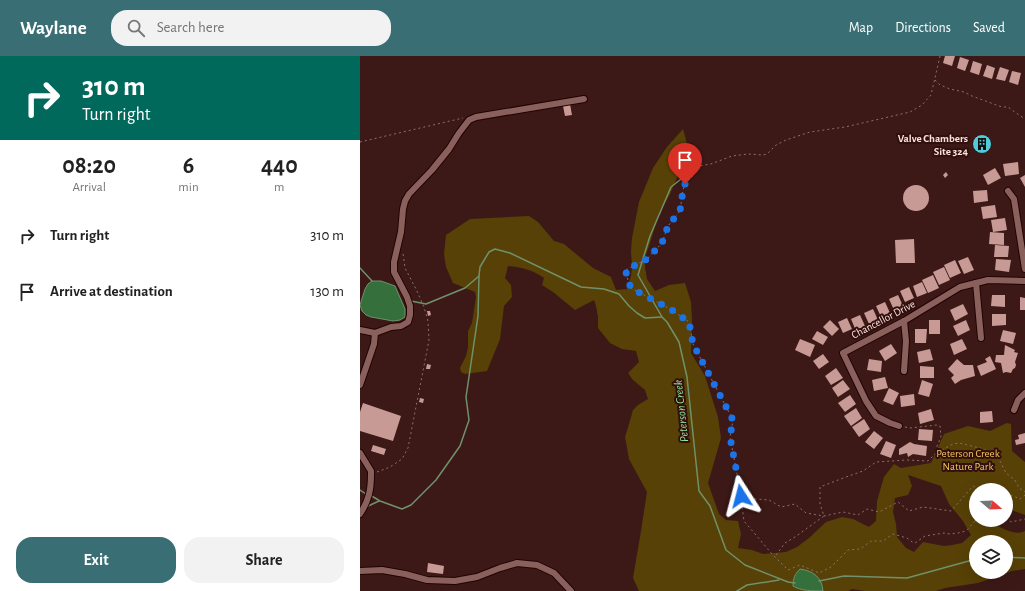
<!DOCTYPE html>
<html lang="en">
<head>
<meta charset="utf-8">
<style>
	body { margin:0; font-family:"Alegreya Sans",sans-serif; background:#f2f2f2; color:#222; height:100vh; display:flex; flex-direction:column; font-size:15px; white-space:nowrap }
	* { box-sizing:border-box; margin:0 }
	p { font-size:13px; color:#767676 }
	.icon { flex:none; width:22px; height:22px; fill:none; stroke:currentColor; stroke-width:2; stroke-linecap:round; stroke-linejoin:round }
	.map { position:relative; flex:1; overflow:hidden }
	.drawer { display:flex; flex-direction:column; background:#fff; width:360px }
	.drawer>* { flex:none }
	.top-card { background:#00695c; color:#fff; overflow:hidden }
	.needle { width:26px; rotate:109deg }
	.fabs { position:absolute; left:609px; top:427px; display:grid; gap:8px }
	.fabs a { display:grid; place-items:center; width:44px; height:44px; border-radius:50%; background:#fff; box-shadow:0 4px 16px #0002; font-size:20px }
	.pin { position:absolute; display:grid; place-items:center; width:34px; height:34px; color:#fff; margin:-41px -17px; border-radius:50% 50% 50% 0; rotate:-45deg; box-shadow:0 0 4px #0007 }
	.pin .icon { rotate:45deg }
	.me { position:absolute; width:44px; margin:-22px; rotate:351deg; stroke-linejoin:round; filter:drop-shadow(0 0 3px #0008) }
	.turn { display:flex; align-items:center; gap:14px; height:84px; padding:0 16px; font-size:18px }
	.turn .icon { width:52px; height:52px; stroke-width:2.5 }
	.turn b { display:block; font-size:28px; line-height:34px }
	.eta { display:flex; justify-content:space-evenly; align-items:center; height:68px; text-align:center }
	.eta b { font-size:24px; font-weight:700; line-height:28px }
	.action { display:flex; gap:8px; margin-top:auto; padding:8px 16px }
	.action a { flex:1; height:46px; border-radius:16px; background:#386e74; color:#fff; font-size:16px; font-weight:700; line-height:46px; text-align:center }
	.action a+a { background:#f2f2f2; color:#222 }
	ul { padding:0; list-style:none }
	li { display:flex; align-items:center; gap:12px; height:56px; padding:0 16px }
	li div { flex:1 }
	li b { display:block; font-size:15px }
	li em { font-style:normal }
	header { display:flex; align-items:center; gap:24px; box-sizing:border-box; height:56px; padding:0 20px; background:#386e74; color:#fff }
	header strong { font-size:19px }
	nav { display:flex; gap:22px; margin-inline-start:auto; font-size:14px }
	.search { width:280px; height:36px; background:#f2f2f2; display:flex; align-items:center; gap:10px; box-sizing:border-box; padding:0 14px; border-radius:16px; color:#767676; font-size:15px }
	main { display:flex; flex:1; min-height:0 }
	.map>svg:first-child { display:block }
</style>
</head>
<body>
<header>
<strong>Waylane</strong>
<div class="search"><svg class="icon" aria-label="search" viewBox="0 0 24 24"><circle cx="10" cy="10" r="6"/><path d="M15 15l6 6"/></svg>Search here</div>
<nav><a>Map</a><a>Directions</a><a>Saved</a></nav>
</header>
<main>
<section class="drawer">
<div class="top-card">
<div class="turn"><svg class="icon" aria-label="right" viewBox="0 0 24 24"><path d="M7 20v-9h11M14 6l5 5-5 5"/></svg><div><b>310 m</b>Turn right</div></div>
</div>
<div class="eta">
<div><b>08:20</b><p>Arrival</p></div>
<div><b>6</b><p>min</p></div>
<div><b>440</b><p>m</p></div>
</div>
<ul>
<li><svg class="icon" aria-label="right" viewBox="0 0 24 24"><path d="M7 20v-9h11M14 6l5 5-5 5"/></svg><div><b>Turn right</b></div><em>310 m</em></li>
<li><svg class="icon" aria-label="arrive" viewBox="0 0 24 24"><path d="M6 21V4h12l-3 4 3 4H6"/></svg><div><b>Arrive at destination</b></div><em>130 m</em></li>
</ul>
<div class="action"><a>Exit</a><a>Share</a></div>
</section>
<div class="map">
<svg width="665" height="535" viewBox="0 0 665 535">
	<rect width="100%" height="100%" fill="#3c1917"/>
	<path fill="#574106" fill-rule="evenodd" d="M323 73 329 95 319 117 310 138 299 158 289 190 285 201V211L287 223 295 235 309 229 325 227 331 246 332 264 331 297 345 320 358 361 361 382 348 427 359 458 366 464 378 465 381 478 378 492 392 494 403 498 426 496 437 491 449 482 466 466 482 461 493 463 509 471 516 465 517 445 524 421 534 408 541 412 571 407 584 378 608 370 630 375 647 367 651 368 652 395 665 406V459L646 452V434H616V464H637L636 469C644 473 656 480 665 475V513L652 515 618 527 585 532 576 535H505L492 533 488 535H279L273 522 281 475 287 436 269 403 265 381 269 368 273 354 278 349 288 343 285 334 273 324 268 317 279 306 276 295 262 293 250 287 238 272V261L236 250 234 244 215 254 193 236 182 229 184 222C173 214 162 211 148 210L145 222 151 229 152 241 144 250 140 283 127 315 105 318 101 316 100 312 106 300 108 291V275L112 267 116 241 115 236 93 227 86 211 84 198 86 179 110 163 169 160 178 166 194 185 204 188 233 212 251 221 256 234 267 233 271 220 272 211 271 195 272 182 279 146 293 112 307 91ZM548 419 581 430 589 448 603 465 611 479 602 487 592 489 584 490 563 486 554 496 546 492 537 481 536 468 533 456 535 442 548 439 552 430ZM616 486H646V516H616Z"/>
	<g fill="#356f3b" stroke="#70916c">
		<polygon points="12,225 21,225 35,230 45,253 45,261 40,264 33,265 11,261 6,259 2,255 0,249 5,233 8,228"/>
		<path d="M440 513C453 515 462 521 463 535 453 535 441 535 433 530 433 522 435 518 440 513Z"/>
	</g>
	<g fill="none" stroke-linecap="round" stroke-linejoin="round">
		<g stroke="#70916c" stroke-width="1.5">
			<polyline points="330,116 311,131 290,180 278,219 302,261 307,266 319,286 327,321 339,435 350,450 366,494 385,509 428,526 435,527"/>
			<polyline points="0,212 12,225"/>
			<polyline points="51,245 66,248 105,232 119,220"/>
			<polyline points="0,434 6,438"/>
			<polyline points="10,439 20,445 42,453 51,449 76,424 100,390 109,364 106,341 118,260 119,220 120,211 129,196 135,193 150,197 221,231 244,233 259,238 269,250 277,257 285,262 302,261"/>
			<polyline points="6,451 19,445"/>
			<polyline points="646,501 665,502"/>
			<polyline points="459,525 484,520 547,522 616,503"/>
			<polyline points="377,535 387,529 419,524"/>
		</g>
	</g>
	<g fill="#c89a95">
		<polygon points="585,0 595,0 592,10 583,7"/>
		<polygon points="600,1 609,4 605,15 597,12"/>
		<polygon points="613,5 622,8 619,19 610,16"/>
		<polygon points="627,9 635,12 632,23 623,20"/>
		<polygon points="640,11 649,14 645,25 636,23"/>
		<polygon points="652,15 661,17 658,29 649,26"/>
		<polygon points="210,48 212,59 205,60 203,50"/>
		<polygon points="623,84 625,86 622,90 619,86"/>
		<polygon points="658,106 659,118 645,120 643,108"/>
		<polygon points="635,112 641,122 628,129 623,119"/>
		<polygon points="586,116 588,119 585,122 583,119"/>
		<polygon points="665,119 665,131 660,122"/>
		<circle cx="556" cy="142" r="13"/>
		<polygon points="627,134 628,145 614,147 613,135"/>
		<polygon points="635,149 637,161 623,163 621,151"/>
		<polygon points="645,162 647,174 633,176 631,164"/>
		<polygon points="630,176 644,177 644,189 629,188"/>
		<polygon points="554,183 555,207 536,207 535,184"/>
		<polygon points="635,189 649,190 648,201 634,201"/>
		<polygon points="608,201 614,214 604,218 598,205"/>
		<polygon points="636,203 651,204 649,216 635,214"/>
		<polygon points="595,204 601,217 590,222 584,209"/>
		<polygon points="584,211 590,224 579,229 573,216"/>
		<polygon points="573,219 579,232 568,237 562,224"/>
		<polygon points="562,226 567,237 557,241 553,230"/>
		<polygon points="549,231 554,242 545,246 540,235"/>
		<polygon points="538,239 543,250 534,254 529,243"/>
		<polygon points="632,239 645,239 645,251 631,250"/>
		<polygon points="660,241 665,242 665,254 660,254"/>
		<polygon points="525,246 530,257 521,261 516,250"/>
		<polygon points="603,248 608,258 595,265 590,254"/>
		<polygon points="513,253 518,264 509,268 504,257"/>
		<polygon points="67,255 70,255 71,259 68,260"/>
		<polygon points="632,258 646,258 646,269 632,270"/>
		<polygon points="500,259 505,270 496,275 491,263"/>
		<polygon points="487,262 492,273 483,277 478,266"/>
		<polygon points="470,264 479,273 472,280 463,271"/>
		<rect x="569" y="264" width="11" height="14"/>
		<polygon points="606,264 610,274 598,280 593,270"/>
		<polygon points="555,273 567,273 566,287 555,287"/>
		<polygon points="643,274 656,277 653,288 640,285"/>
		<polygon points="457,275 468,281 463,289 452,283"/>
		<polygon points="440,283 455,289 450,301 435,294"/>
		<polygon points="602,283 607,293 594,299 590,288"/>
		<polygon points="531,288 537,297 525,305 519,295"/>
		<polygon points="645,289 655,294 654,296 658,297 655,306 656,309 655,312 653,313 651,317 646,316 643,317 641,307 635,306 636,299 644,299"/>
		<polygon points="570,293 573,304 559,307 557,296"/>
		<polygon points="463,298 469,306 459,313 453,305"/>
		<polygon points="630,300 636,313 621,320 617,310 627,306 625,303"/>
		<polygon points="509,303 522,305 521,316 507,314"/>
		<polygon points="597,303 604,309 613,309 615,320 601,324 595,328 591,322 594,319 588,313"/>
		<polygon points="67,308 71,309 70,313 66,313"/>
		<polygon points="560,310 574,311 574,322 560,322"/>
		<polygon points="476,312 483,322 471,329 465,320"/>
		<polygon points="525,321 528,332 514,335 512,324"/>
		<polygon points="483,324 490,333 478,341 472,332"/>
		<polygon points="562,324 573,328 569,341 558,338"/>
		<polygon points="529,332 539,337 533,349 523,345"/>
		<polygon points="554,338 555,349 541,351 540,340"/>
		<polygon points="490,339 496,348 485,356 478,347"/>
		<polygon points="60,342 64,343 63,347 59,346"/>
		<polygon points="3,347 41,360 33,385 0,375 0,356"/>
		<polygon points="496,352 502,362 491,370 484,360"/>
		<polygon points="571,353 574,364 560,368 558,357"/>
		<polygon points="632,355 633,366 620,367 620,356"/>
		<polygon points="504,363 510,373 499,381 492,371"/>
		<polygon points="559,373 573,374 572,385 558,384"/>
		<polygon points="514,375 523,382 514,393 505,386"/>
		<polygon points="665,377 665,387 656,389 655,384 659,383 658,379"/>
		<polygon points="526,385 536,389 531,402 520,398"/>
		<polygon points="550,386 554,388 567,390 566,400 553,398 548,401 547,397 539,399 539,393"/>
		<polygon points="13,389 26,393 24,399 11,395"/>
		<polygon points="68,507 84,510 83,518 67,516"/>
	</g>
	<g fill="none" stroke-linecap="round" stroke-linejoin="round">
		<g stroke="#210303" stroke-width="8">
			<g id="minor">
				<polyline points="648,135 654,143 665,213"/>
				<polyline points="616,227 621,282"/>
				<polyline points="544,265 546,285 544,315"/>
				<polyline points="0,274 15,277 31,271 41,270 48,266 50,259 50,250 47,241 34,216 34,206 41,176 43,153 45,145 49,138 72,114 89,93 99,77 109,64 116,61 224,43"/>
				<polyline points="0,329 14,288 15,277"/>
				<polyline points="654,354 658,344 665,337"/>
				<polyline points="539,370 530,367 516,360 506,345 483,297 544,265 600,231 628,224 665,225"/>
				<path d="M0 397 11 415V418C11 434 9 444 0 458"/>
				<polyline points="0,515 22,514 45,518 67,524 95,525 117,521 140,512 157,507 177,509 194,517 211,535"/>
			</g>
		</g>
		<g stroke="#8e6f6d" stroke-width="1" stroke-dasharray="2 3" stroke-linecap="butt">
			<path d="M580 0 571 39 562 49 550 56 485 71 450 76 426 84 416 89 407 98 403 99 388 98 372 100 351 108 339 110 334 119 325 128 323 134 320 155 308 170 302 187 287 203 266 214C266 219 269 228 271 232L312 254 329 266 333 288 373 364 370 381 379 428 384 465 412 498 428 514 440 509 459 517 471 511 488 494 500 493 511 485H523L533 478 547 482 552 486 555 487 565 480 584 477 590 478 598 477 606 475 616 464"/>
			<polyline points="575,24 580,29 590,33 604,36 612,40 639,50 642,51 648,51 656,57 665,63"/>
			<polyline points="0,86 103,62"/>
			<polyline points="545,371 550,372 577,369 580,370 581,381 577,390 576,397 593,388 599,387 620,392 630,396 638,401 646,417 655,424 659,432 665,436"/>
			<polyline points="17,416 30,411 42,403 48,392 69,284 68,265 64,251 56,233 45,212 43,197"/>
			<polyline points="380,429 395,443 409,444 421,451 435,448 446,457 464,460 483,456 498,459 507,453 519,456 538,446 549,455 563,451 591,455 613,430 620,434"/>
			<polyline points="646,437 660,443 665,439"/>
			<polyline points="646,462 651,466 665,463"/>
			<polyline points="416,499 425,487 435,481 464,460 460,448 460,431 486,421 503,415 516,406 547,404 568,405 576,397"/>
		</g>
		<use href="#minor" stroke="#8a605c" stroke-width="6"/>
	</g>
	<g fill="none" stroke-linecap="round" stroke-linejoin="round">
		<path stroke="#1a73e8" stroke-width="7" stroke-dasharray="0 12.6" d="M325 128 323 134 320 155 308 170 302 187 287 203 266 214C266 220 269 227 271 232L312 254 329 266 333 288 373 364 370 381 379 428 381 440"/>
	</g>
	<defs>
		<g id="building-disc" transform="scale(1)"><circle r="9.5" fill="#52cbd9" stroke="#310f0d"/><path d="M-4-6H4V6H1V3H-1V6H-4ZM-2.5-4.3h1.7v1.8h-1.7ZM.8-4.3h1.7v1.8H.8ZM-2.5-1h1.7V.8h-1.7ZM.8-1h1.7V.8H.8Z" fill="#111"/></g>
	</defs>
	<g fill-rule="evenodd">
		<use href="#building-disc" x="622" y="88"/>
	</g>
	<g text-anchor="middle" stroke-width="4" stroke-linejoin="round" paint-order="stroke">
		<g font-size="11" font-weight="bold" fill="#fae1de" stroke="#310f0d" text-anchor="end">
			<text x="608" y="86">Valve Chambers<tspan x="608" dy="13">Site 324</tspan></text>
		</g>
		<g font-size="11" fill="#fae1de" stroke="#310f0d">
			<text transform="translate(523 263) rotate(-28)" y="4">Chancellor Drive</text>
		</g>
		<g font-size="11" fill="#f3c65e" stroke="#310f0d">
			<text x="608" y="401">Peterson Creek<tspan x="608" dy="13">Nature Park</tspan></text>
		</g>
		<g font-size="12" font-style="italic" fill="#96e89c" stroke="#310f0d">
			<text transform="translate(321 355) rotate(-96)" y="4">Peterson Creek</text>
		</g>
	</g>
</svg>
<div class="fabs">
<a><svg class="needle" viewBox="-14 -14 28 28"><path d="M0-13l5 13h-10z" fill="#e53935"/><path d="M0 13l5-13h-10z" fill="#767676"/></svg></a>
<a><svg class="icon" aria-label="layers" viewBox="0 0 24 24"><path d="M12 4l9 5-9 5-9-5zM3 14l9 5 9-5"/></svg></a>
</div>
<div class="pin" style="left:325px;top:128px;background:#d93025"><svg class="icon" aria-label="arrive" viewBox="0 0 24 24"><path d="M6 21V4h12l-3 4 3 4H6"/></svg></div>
<svg class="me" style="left:381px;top:440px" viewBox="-20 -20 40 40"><path d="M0-17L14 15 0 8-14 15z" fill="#1a73e8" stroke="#fff" stroke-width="4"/></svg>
</div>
</main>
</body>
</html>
